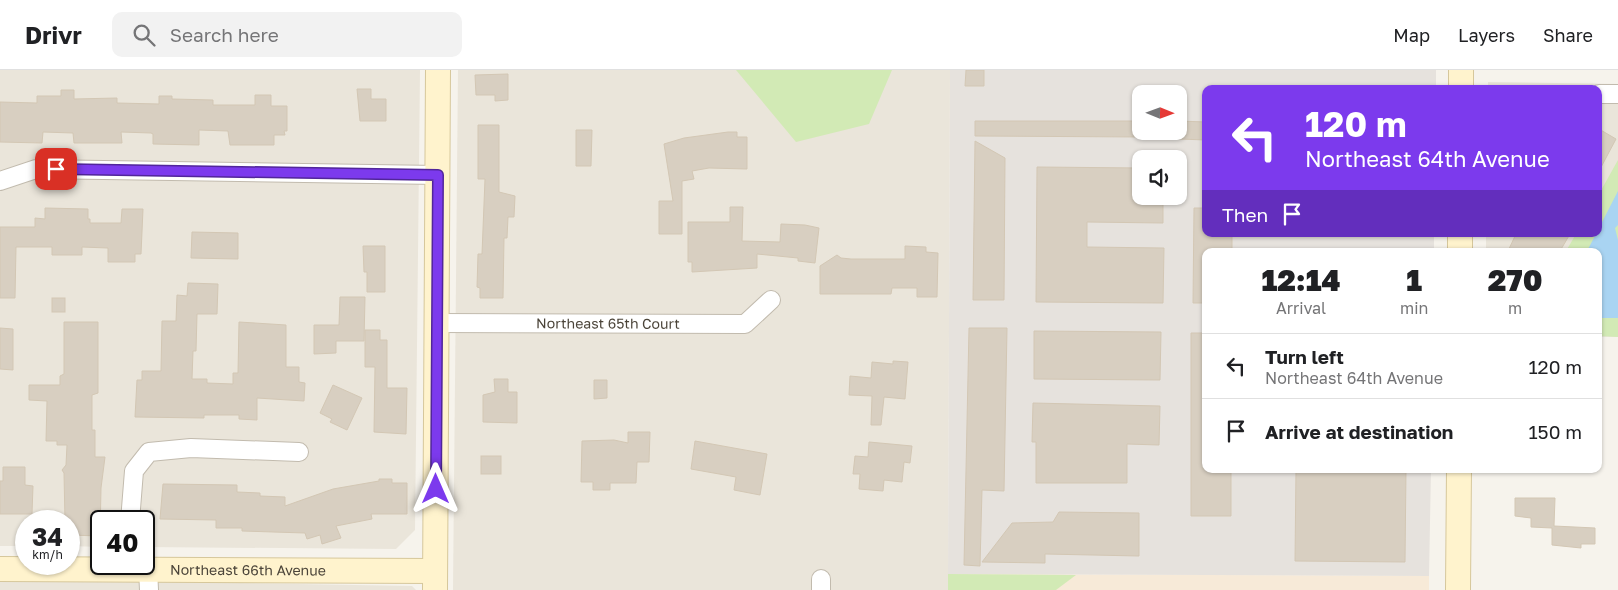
<!DOCTYPE html>
<html lang="en">
<head>
<meta charset="utf-8">
<style>
	body { margin:0; font-family:"Golos Text",sans-serif; background:#f2f2f2; color:#202124; height:100vh; display:flex; flex-direction:column; font-size:19px; white-space:nowrap }
	* { box-sizing:border-box; margin:0 }
	p { font-size:16px; color:#757577 }
	.icon { flex:none; width:28px; height:28px; fill:none; stroke:currentColor; stroke-width:2; stroke-linecap:round; stroke-linejoin:round }
	.map { position:relative; flex:1; overflow:hidden }
	.sheet { position:absolute; left:1202px; top:178px; width:400px; height:225px; display:flex; flex-direction:column; background:#fff; border-radius:10px; box-shadow:0 1px 4px #0004 }
	.sheet>* { flex:none }
	.hud { position:absolute; left:1202px; top:15px; width:400px; height:152px; border-radius:10px; box-shadow:0 1px 4px #0004; background:#7c3aed; color:#fff; overflow:hidden }
	.needle { width:32px; rotate:91deg }
	.controls { position:absolute; left:1132px; top:15px; display:grid; gap:10px }
	.controls a { display:grid; place-items:center; width:55px; height:55px; border-radius:10px; background:#fff; box-shadow:0 1px 4px #0004; font-size:25px }
	.speed { position:absolute; left:15px; top:440px; display:flex; gap:10px; font-size:25px; font-weight:700; text-align:center }
	.speed>* { display:grid; place-content:center; width:65px; height:65px; border-radius:50%; background:#fff; box-shadow:0 1px 4px #0004; line-height:1 }
	.speed small { font-size:12px; font-weight:400 }
	.speed .limit { border:2px solid #111; border-radius:8px; background:#fff; color:#111 }
	.pin { position:absolute; display:grid; place-items:center; width:42px; height:42px; color:#fff; margin:-21px; border-radius:10px; box-shadow:0 2px 8px #0006 }
	.me { position:absolute; width:55px; margin:-28px; rotate:0deg; stroke-linejoin:round; filter:drop-shadow(0 0 4px #0008) }
	.turn { display:flex; align-items:center; gap:18px; height:105px; padding:0 20px; font-size:22px }
	.turn .icon { width:65px; height:65px; stroke-width:2.5 }
	.turn b { display:block; font-size:35px; line-height:42px }
	.then { display:flex; align-items:center; height:48px; padding:0 20px; background:#0003; gap:10px; font-size:19px }
	.eta { display:flex; justify-content:space-evenly; align-items:center; height:85px; text-align:center }
	.eta b { font-size:30px; font-weight:800; line-height:35px }
	ul { padding:0; list-style:none }
	li { display:flex; align-items:center; gap:15px; height:65px; padding:0 20px; border-top:1px solid #e0e0e0 }
	li div { flex:1 }
	li b { display:block; font-size:19px }
	li em { font-style:normal }
	header { display:flex; align-items:center; gap:30px; box-sizing:border-box; height:70px; padding:0 25px; background:#fff; border-bottom:1px solid #e0e0e0 }
	header strong { font-size:24px }
	nav { display:flex; gap:28px; margin-inline-start:auto; font-size:18px }
	.search { width:350px; height:45px; background:#f2f2f2; display:flex; align-items:center; gap:12px; box-sizing:border-box; padding:0 18px; border-radius:10px; color:#757577; font-size:19px }
	.map>svg:first-child { display:block }
</style>
</head>
<body>
<header>
<strong>Drivr</strong>
<div class="search"><svg class="icon" aria-label="search" viewBox="0 0 24 24"><circle cx="10" cy="10" r="6"/><path d="M15 15l6 6"/></svg>Search here</div>
<nav><a>Map</a><a>Layers</a><a>Share</a></nav>
</header>
<div class="map">
<svg width="1618" height="520" viewBox="0 0 1618 520">
	<rect width="100%" height="100%" fill="#f6f3ec"/>
	<g fill="#eae5da">
		<polygon points="0,0 420,0 415,460 396,479 144,477 144,451 101,451 101,477 69,476 69,451 26,451 26,476 0,476"/>
		<polygon points="458,0 950,0 948,520 453,520"/>
		<polygon points="1488,12 1618,14 1618,267 1599,267 1599,181 1486,181 1486,164 1599,164 1599,19 1488,19"/>
		<polygon points="0,509 412,516 416,520 0,520"/>
	</g>
	<polygon fill="#f7ead8" points="948,504 1429,506 1429,520 948,520"/>
	<path fill="#e6e2dd" fill-rule="evenodd" d="M950 0H1436V19H1206V164H1434V181H1206V399H1431L1429 506 948 504ZM1141 24H1179V61H1141ZM1141 89H1179V126H1141Z"/>
	<g fill="#d2eab5">
		<polygon points="736,0 892,0 869,54 796,72"/>
		<polygon points="1618,90 1618,267 1599,266 1599,181 1566,181 1576,164 1599,164 1599,124"/>
		<polygon points="948,504 1076,505 1056,520 948,520"/>
	</g>
	<polygon fill="#a9d4f2" points="1618,121 1618,155 1615,158 1618,170 1618,248 1599,248 1599,181 1587,181 1596,164 1599,164 1599,158"/>
	<g fill="#d8cfc1" stroke="#d3c7b4">
		<polygon points="966,0 984,0 984,16 965,16"/>
		<polygon points="508,4 508,30 495,31 495,25 476,25 475,5"/>
		<polygon points="357,19 371,19 371,29 386,29 386,51 360,51"/>
		<polygon points="61,20 74,20 74,29 117,28 117,33 159,34 159,26 172,26 172,29 213,30 213,35 255,35 255,25 271,25 271,36 287,36 287,61 284,61 285,65 274,65 274,75 230,75 228,61 199,60 199,75 153,74 153,64 151,63 121,62 122,73 74,73 73,63 43,62 42,73 0,72 0,32 37,33 37,26 61,26"/>
		<polygon points="975,51 1141,51 1141,67 975,66"/>
		<polygon points="1179,51 1206,52 1206,70 1179,69"/>
		<polygon points="478,55 499,55 499,122 515,126 514,147 508,147 507,168 504,168 503,228 480,228 480,218 477,217 478,184 482,184 485,109 478,109"/>
		<polygon points="1599,59 1616,69 1599,101"/>
		<polygon points="576,60 592,60 591,96 576,96"/>
		<polygon points="728,62 737,62 737,67 747,67 747,99 709,98 692,101 694,109 682,111 682,164 659,164 659,131 673,131 664,74 684,68"/>
		<polygon points="975,71 1005,88 1004,230 973,230"/>
		<polygon points="1037,97 1141,98 1141,126 1163,126 1163,153 1087,152 1087,177 1164,178 1163,233 1036,232"/>
		<polygon points="730,137 743,137 742,171 780,172 781,154 805,155 819,158 815,193 798,191 798,188 757,184 757,198 692,202 692,192 688,192 688,152 730,152"/>
		<polygon points="45,138 88,139 88,149 90,149 90,153 121,153 122,139 143,139 141,184 135,184 135,192 108,192 108,178 82,177 82,185 52,185 52,177 16,177 15,228 0,228 0,157 35,157 35,148 45,149"/>
		<polygon points="1194,138 1206,138 1206,164 1232,164 1232,181 1206,181 1206,233 1193,233"/>
		<polygon points="192,162 238,163 238,189 191,188"/>
		<polygon points="1516,164 1570,164 1560,181 1508,181"/>
		<polygon points="363,176 385,176 385,222 367,222 367,202 364,202"/>
		<polygon points="905,176 926,177 926,182 938,183 937,227 917,227 917,218 892,218 891,224 820,224 820,196 837,185 841,188 851,189 905,189"/>
		<polygon points="188,213 218,214 217,244 197,244 196,281 193,281 192,309 207,309 207,313 233,314 233,303 238,303 239,252 286,255 286,297 299,297 299,312 305,313 304,331 257,328 257,350 239,349 239,345 204,345 204,348 135,347 137,310 142,310 142,301 161,301 162,251 176,251 177,225 187,226"/>
		<polygon points="340,227 365,227 364,271 336,271 336,283 314,284 314,255 339,255"/>
		<rect x="52" y="228" width="13" height="14"/>
		<polygon points="64,252 98,252 98,323 92,325 92,360 95,360 95,387 105,387 101,418 100,466 69,465 69,451 65,451 64,403 62,400 66,395 67,375 57,375 57,371 46,371 47,331 29,330 29,315 60,315 60,306 64,304"/>
		<polygon points="0,258 13,259 13,300 0,299"/>
		<polygon points="969,258 1007,258 1004,421 982,420 980,496 964,495"/>
		<polygon points="365,260 380,260 380,270 387,270 387,318 407,318 406,364 374,362 375,297 365,297"/>
		<polygon points="1034,261 1161,262 1160,310 1034,309"/>
		<polygon points="1191,263 1206,263 1206,399 1231,399 1231,446 1191,446"/>
		<polygon points="893,291 908,292 905,329 884,327 881,355 871,355 872,326 849,325 850,306 871,308 872,292 893,294"/>
		<polygon points="494,309 508,309 508,322 517,322 517,353 483,352 483,325 495,322"/>
		<polygon points="594,310 607,310 607,328 594,329"/>
		<polygon points="333,315 362,328 347,360 330,352 332,349 320,343"/>
		<polygon points="1033,333 1160,336 1159,375 1127,374 1127,413 1036,413 1036,372 1032,372"/>
		<polygon points="628,362 650,362 649,392 637,392 636,413 610,413 610,420 593,420 593,412 581,412 582,371 614,370 628,373"/>
		<polygon points="695,371 767,384 760,425 734,420 736,407 691,399"/>
		<polygon points="869,372 912,376 910,393 904,392 902,412 884,410 883,421 859,419 860,404 853,404 855,386 868,387"/>
		<rect x="481" y="386" width="20" height="18"/>
		<polygon points="3,397 25,397 25,415 33,416 32,444 0,444 0,411 3,411"/>
		<polygon points="1296,399 1406,399 1405,492 1295,491"/>
		<polygon points="379,409 392,409 392,413 407,413 407,444 371,444 372,449 336,456 341,468 322,474 320,465 307,469 305,463 242,461 242,458 216,458 216,450 160,449 163,414 237,415 237,422 260,423 260,426 285,427 285,436 333,419 379,411"/>
		<polygon points="1515,428 1555,428 1554,456 1595,458 1595,474 1581,474 1581,478 1552,475 1552,458 1531,457 1531,448 1515,446"/>
		<polygon points="1059,442 1139,443 1139,486 1045,484 1045,493 982,492 1012,453 1053,452"/>
	</g>
	<g fill="none" stroke-linecap="round" stroke-linejoin="round">
		<g stroke="#c2bbae" stroke-width="20">
			<g id="street">
				<polyline points="1599,24 1618,24"/>
				<polyline points="0,111 36,99 438,105"/>
				<path id="s1" d="M437 253 745 254 771 230"/>
				<polyline points="130,451 134,401 149,382 191,378 299,382"/>
				<polyline points="148,499 149,520"/>
				<polyline points="821,520 821,509"/>
			</g>
		</g>
		<g stroke="#d6c79b" stroke-width="26">
			<g id="secondary">
				<polyline points="1461,19 1461,0"/>
				<polyline points="1460,181 1460,164"/>
				<path id="s2" d="M0 499 435 501"/>
				<polyline points="435,520 438,0"/>
				<polyline points="1458,520 1459,399"/>
			</g>
		</g>
		<use href="#street" stroke="#fff" stroke-width="18"/>
		<use href="#secondary" stroke="#fff3cd" stroke-width="24"/>
	</g>
	<g fill="none" stroke-linecap="round" stroke-linejoin="round">
		<g stroke="#51269a" stroke-width="12">
			<polyline id="route" points="56,99 438,105 436,419"/>
		</g>
		<use href="#route" stroke="#7c3aed" stroke-width="9"/>
	</g>
	<g text-anchor="middle" stroke-width="4.5" stroke-linejoin="round" paint-order="stroke">
		<g font-size="14" fill="#4b4439" stroke="#fff">
			<text dy="5" stroke="none"><textPath href="#s1" startOffset="171">Northeast 65th Court</textPath></text>
			<text dy="5" stroke="none"><textPath href="#s2" startOffset="248">Northeast 66th Avenue</textPath></text>
		</g>
	</g>
</svg>
<div class="controls">
<a><svg class="needle" viewBox="-14 -14 28 28"><path d="M0-13l5 13h-10z" fill="#e53935"/><path d="M0 13l5-13h-10z" fill="#757577"/></svg></a>
<a><svg class="icon" aria-label="sound" viewBox="0 0 24 24"><path d="M4 9h4l5-4v14l-5-4H4zM17 9q2 3 0 6"/></svg></a>
</div>
<div class="speed"><div>34<small>km/h</small></div><div class="limit">40</div></div>
<div class="pin" style="left:56px;top:99px;background:#d93025"><svg class="icon" aria-label="arrive" viewBox="0 0 24 24"><path d="M6 21V4h12l-3 4 3 4H6"/></svg></div>
<svg class="me" style="left:436px;top:419px" viewBox="-20 -20 40 40"><path d="M0-17L14 15 0 8-14 15z" fill="#7c3aed" stroke="#fff" stroke-width="4"/></svg>
<div class="hud">
<div class="turn"><svg class="icon" aria-label="left" viewBox="0 0 24 24"><path d="M17 20v-9H6M10 6l-5 5 5 5"/></svg><div><b>120 m</b>Northeast 64th Avenue</div></div>
<div class="then">Then<svg class="icon" aria-label="arrive" viewBox="0 0 24 24"><path d="M6 21V4h12l-3 4 3 4H6"/></svg></div>
</div>
<section class="sheet">
<div class="eta">
<div><b>12:14</b><p>Arrival</p></div>
<div><b>1</b><p>min</p></div>
<div><b>270</b><p>m</p></div>
</div>
<ul>
<li><svg class="icon" aria-label="left" viewBox="0 0 24 24"><path d="M17 20v-9H6M10 6l-5 5 5 5"/></svg><div><b>Turn left</b><p>Northeast 64th Avenue</p></div><em>120 m</em></li>
<li><svg class="icon" aria-label="arrive" viewBox="0 0 24 24"><path d="M6 21V4h12l-3 4 3 4H6"/></svg><div><b>Arrive at destination</b></div><em>150 m</em></li>
</ul>
</section>
</div>
</body>
</html>
